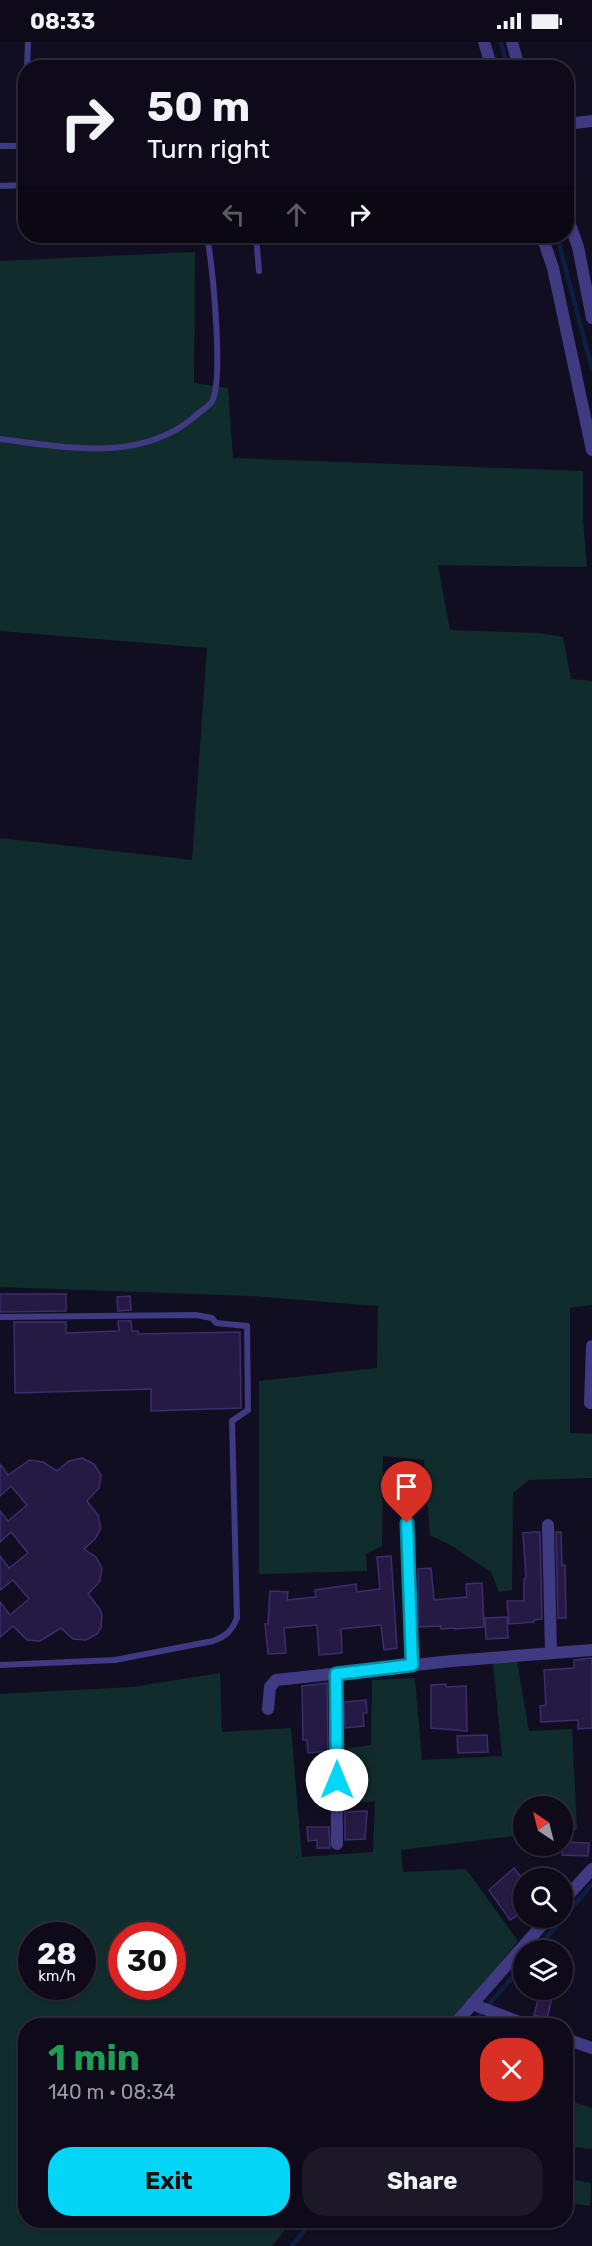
<!DOCTYPE html>
<html lang="en">
<head>
<meta charset="utf-8">
<style>
	body { margin:0; font-family:Rubik,sans-serif; background:#1c1827; color:#f1f3f6; height:100vh; display:flex; flex-direction:column; font-size:22px; white-space:nowrap }
	* { box-sizing:border-box; margin:0 }
	p { font-size:20px; color:#9b9aa2 }
	.icon { flex:none; width:33px; height:33px; fill:none; stroke:currentColor; stroke-width:2; stroke-linecap:round; stroke-linejoin:round }
	.map { position:relative; flex:1; overflow:hidden }
	.sheet { position:absolute; left:18px; top:1976px; width:555px; height:210px; display:flex; flex-direction:column; background:#0e0a1a; border-radius:24px; box-shadow:0 2px 4px #0004,0 0 0 2px #2e2b39 }
	.sheet>* { flex:none }
	.guide { position:absolute; left:18px; top:18px; width:556px; height:183px; border-radius:24px; box-shadow:0 2px 4px #0004,0 0 0 2px #2e2b39; background:#0e0a1a; color:#f1f3f6; overflow:hidden }
	.needle { width:39px; rotate:325deg }
	.controls { position:absolute; left:513px; top:1754px; display:grid; gap:12px }
	.controls a { display:grid; place-items:center; width:60px; height:60px; border-radius:50%; background:#0e0a1a; box-shadow:0 2px 4px #0004,0 0 0 2px #2e2b39; font-size:30px }
	.speed { position:absolute; left:18px; top:1880px; display:flex; gap:12px; font-size:30px; font-weight:700; text-align:center }
	.speed>* { display:grid; place-content:center; width:78px; height:78px; border-radius:50%; background:#0e0a1a; box-shadow:0 2px 4px #0004,0 0 0 2px #2e2b39; line-height:1 }
	.speed small { font-size:15px; font-weight:400 }
	.speed .limit { border:9px solid #d22; background:#fff; color:#111 }
	.pin { position:absolute; display:grid; place-items:center; width:51px; height:51px; color:#fff; margin:-62px -26px; border-radius:50% 50% 50% 0; rotate:-45deg; box-shadow:0 0 6px #0007 }
	.pin .icon { rotate:45deg }
	.me { position:absolute; width:66px; margin:-33px; rotate:0deg; stroke-linejoin:round; filter:drop-shadow(0 0 4px #0008) }
	.turn { display:flex; align-items:center; gap:21px; height:126px; padding:0 30px; font-size:27px }
	.turn .icon { width:78px; height:78px; stroke-width:2.5 }
	.turn b { display:block; font-size:42px; line-height:51px }
	.lanes { display:flex; align-items:center; height:57px; padding:0 30px; background:#0003; justify-content:center; gap:30px; direction:ltr }
	.lanes .off { opacity:.35 }
	.round { display:grid; place-items:center; flex:none; width:63px; height:63px; border-radius:24px; background:#1c1827 }
	.summary { display:flex; align-items:center; justify-content:space-between; height:102px; padding:0 30px }
	h1 { font-size:36px; font-weight:700; line-height:45px; color:#1e9e55 }
	.action { display:flex; gap:12px; margin-top:auto; padding:12px 30px }
	.action a { flex:1; height:69px; border-radius:24px; background:#04d6f7; color:#111; font-size:24px; font-weight:700; line-height:69px; text-align:center }
	.action a+a { background:#1c1827; color:#f1f3f6 }
	.status { display:flex; justify-content:space-between; align-items:center; height:42px; padding:0 30px; background:#0e0a1a; direction:ltr }
	.status svg { height:16px; fill:currentColor }
	.map>svg:first-child { display:block }
</style>
</head>
<body>
<div class="status"><b>08:33</b><svg viewBox="0 0 49 12"><path d="M0 12V9h3v3zM5 12V6h3v6zM10 12V3h3v9zM15 12V0h3v12zM26 1h20v11H26zM47 4h2v5h-2z"/></svg></div>
<div class="map">
<svg width="592" height="2204" viewBox="0 0 592 2204">
	<rect width="100%" height="100%" fill="#120e22"/>
	<g fill="#112c2c" fill-rule="evenodd">
		<polygon points="195,210 194,341 228,346 233,416 583,429 583,479 587,525 438,523 450,588 539,591 563,595 571,637 592,639 592,1263 570,1266 570,1391 592,1392 592,1436 529,1438 513,1451 512,1548 499,1550 491,1530 452,1504 430,1493 424,1418 383,1414 382,1504 366,1512 367,1529 259,1532 259,1339 377,1326 378,1264 250,1254 0,1245 0,796 192,818 207,606 0,589 0,219"/>
		<path d="M517 1619 529 1689 572 1687 577 1788 563 1789 562 1764H524L523 1793 401 1808 403 1830 466 1827 518 1899 451 1983H26V2178H293L272 2204H0V1652L132 1645 220 1631 222 1690 291 1686 302 1815 373 1810 375 1759 343 1762V1707L371 1703 372 1638 415 1636 422 1718 502 1714 493 1621ZM32 1893H82V1944H32ZM122 1893H172V1944H122Z"/>
		<polygon points="566,2058 592,2066 592,2107 566,2104"/>
		<polygon points="566,2136 591,2141 590,2164 566,2160"/>
	</g>
	<g fill="none" stroke-linecap="round" stroke-linejoin="round">
		<g stroke="#0c1f43" stroke-width="4.5">
			<polyline points="501,0 508,26"/>
			<polyline points="557,194 592,327"/>
			<polyline points="536,1908 592,1842"/>
			<polyline points="471,1983 524,1922"/>
			<polyline points="292,2204 313,2178"/>
		</g>
	</g>
	<g fill="#241a43" stroke="#3c2d6f" stroke-width="1.5">
		<polygon points="0,1252 66,1252 66,1269 0,1270"/>
		<polygon points="130,1254 131,1268 118,1269 117,1255"/>
		<polygon points="118,1279 131,1279 132,1289 138,1289 138,1292 240,1290 241,1366 151,1369 151,1347 15,1351 14,1280 66,1280 66,1291 119,1289"/>
		<polygon points="82,1416 94,1422 101,1433 99,1446 87,1459 98,1473 101,1486 95,1497 84,1507 96,1515 102,1526 100,1539 88,1552 100,1567 102,1573 101,1586 97,1592 86,1598 73,1597 61,1586 40,1599 27,1598 13,1584 0,1595 0,1560 10,1573 29,1557 13,1538 0,1548 0,1514 9,1526 28,1511 11,1490 0,1500 0,1469 8,1479 27,1463 11,1444 0,1454 0,1422 8,1433 30,1418 43,1420 57,1429 69,1419"/>
		<polygon points="535,1490 540,1490 542,1577 534,1578 534,1580 509,1582 507,1559 524,1559 524,1537 526,1536 523,1491"/>
		<polygon points="556,1490 561,1490 562,1524 565,1523 566,1576 558,1576"/>
		<polygon points="391,1514 397,1606 384,1608 381,1583 341,1587 342,1611 319,1613 317,1583 284,1586 286,1611 268,1612 265,1582 268,1582 270,1549 288,1550 287,1558 316,1555 315,1548 356,1542 357,1550 380,1547 377,1515"/>
		<polygon points="431,1526 434,1558 467,1555 466,1542 482,1541 484,1585 455,1587 455,1586 441,1587 440,1584 419,1585 418,1527"/>
		<polygon points="507,1575 508,1596 486,1597 485,1576"/>
		<polygon points="592,1616 592,1686 578,1687 578,1678 541,1680 540,1664 546,1663 544,1628 574,1626 574,1618"/>
		<polygon points="327,1641 328,1709 308,1711 307,1698 303,1698 302,1644"/>
		<polygon points="446,1642 446,1645 466,1644 467,1689 431,1686 431,1643"/>
		<polygon points="366,1658 367,1671 363,1671 364,1684 345,1686 344,1660"/>
		<polygon points="487,1693 488,1710 458,1711 457,1694"/>
		<polygon points="367,1769 365,1797 345,1798 345,1770"/>
		<polygon points="307,1785 329,1785 330,1806 317,1806 317,1798 308,1799"/>
		<polygon points="562,1800 589,1801 588,1814 562,1813"/>
		<polygon points="514,1826 524,1839 524,1869 510,1878 489,1848"/>
		<polygon points="541,1947 554,1947 547,1977 534,1973"/>
	</g>
	<g fill="none" stroke-linecap="round" stroke-linejoin="round">
		<g stroke="#3f3a81" stroke-width="6">
			<polyline points="27,26 28,0"/>
			<polyline points="145,26 145,20"/>
			<polyline points="0,104 23,104"/>
			<polyline points="22,104 26,44"/>
			<polyline points="0,144 26,143"/>
			<polyline points="256,194 259,229"/>
			<path d="M0 397C65 405 139 421 193 376 198 371 206 366 211 361 225 341 212 222 207 194"/>
			<path d="M0 1275 196 1273 212 1276 216 1281 247 1284 248 1368 232 1379 237 1576C232 1589 226 1594 213 1599L115 1618 0 1623"/>
		</g>
		<g stroke="#3f3a81" stroke-width="12">
			<polyline points="484,0 492,26"/>
			<polyline points="512,0 519,26"/>
			<polyline points="567,82 592,79"/>
			<polyline points="567,174 578,205 592,276"/>
			<polyline points="542,194 553,226 592,408"/>
			<polyline points="590,1361 592,1304"/>
			<polyline points="407,1481 412,1623"/>
			<polyline points="548,1483 551,1611"/>
			<polyline points="336,1632 337,1802"/>
			<polyline points="268,1667 270,1645 276,1638 452,1619 592,1608"/>
			<polyline points="562,1860 592,1827"/>
			<polyline points="472,1962 527,1983"/>
			<polyline points="454,1983 549,1875"/>
			<polyline points="566,1997 592,2006"/>
		</g>
	</g>
	<g fill="none" stroke-linecap="round" stroke-linejoin="round">
		<g stroke="#038ba1" stroke-width="15">
			<polyline id="route" points="337,1738 336,1632 412,1623 407,1481"/>
		</g>
		<use href="#route" stroke="#04d6f7" stroke-width="10"/>
	</g>
</svg>
<div class="controls">
<a><svg class="needle" viewBox="-14 -14 28 28"><path d="M0-13l5 13h-10z" fill="#e53935"/><path d="M0 13l5-13h-10z" fill="#9b9aa2"/></svg></a>
<a><svg class="icon" aria-label="search" viewBox="0 0 24 24"><circle cx="10" cy="10" r="6"/><path d="M15 15l6 6"/></svg></a>
<a><svg class="icon" aria-label="layers" viewBox="0 0 24 24"><path d="M12 4l9 5-9 5-9-5zM3 14l9 5 9-5"/></svg></a>
</div>
<div class="speed"><div>28<small>km/h</small></div><div class="limit">30</div></div>
<div class="pin" style="left:407px;top:1481px;background:#d93025"><svg class="icon" aria-label="arrive" viewBox="0 0 24 24"><path d="M6 21V4h12l-3 4 3 4H6"/></svg></div>
<svg class="me" style="left:337px;top:1738px" viewBox="-20 -20 40 40"><circle r="19" fill="#fff"/><path d="M0-13L10 11 0 6-10 11z" fill="#04d6f7"/></svg>
<div class="guide">
<div class="turn"><svg class="icon" aria-label="right" viewBox="0 0 24 24"><path d="M7 20v-9h11M14 6l5 5-5 5"/></svg><div><b>50 m</b>Turn right</div></div>
<div class="lanes"><svg class="icon off" aria-label="left" viewBox="0 0 24 24"><path d="M17 20v-9H6M10 6l-5 5 5 5"/></svg><svg class="icon off" aria-label="ahead" viewBox="0 0 24 24"><path d="M12 20V5M6 11l6-6 6 6"/></svg><svg class="icon" aria-label="right" viewBox="0 0 24 24"><path d="M7 20v-9h11M14 6l5 5-5 5"/></svg></div>
</div>
<section class="sheet">
<div class="summary"><div><h1>1 min</h1><p>140 m · 08:34</p></div><a class="round" style="background:#d93025;color:#fff"><svg class="icon" aria-label="close" viewBox="0 0 24 24"><path d="M6 6l12 12M18 6L6 18"/></svg></a></div>
<div class="action"><a>Exit</a><a>Share</a></div>
</section>
</div>
</body>
</html>
